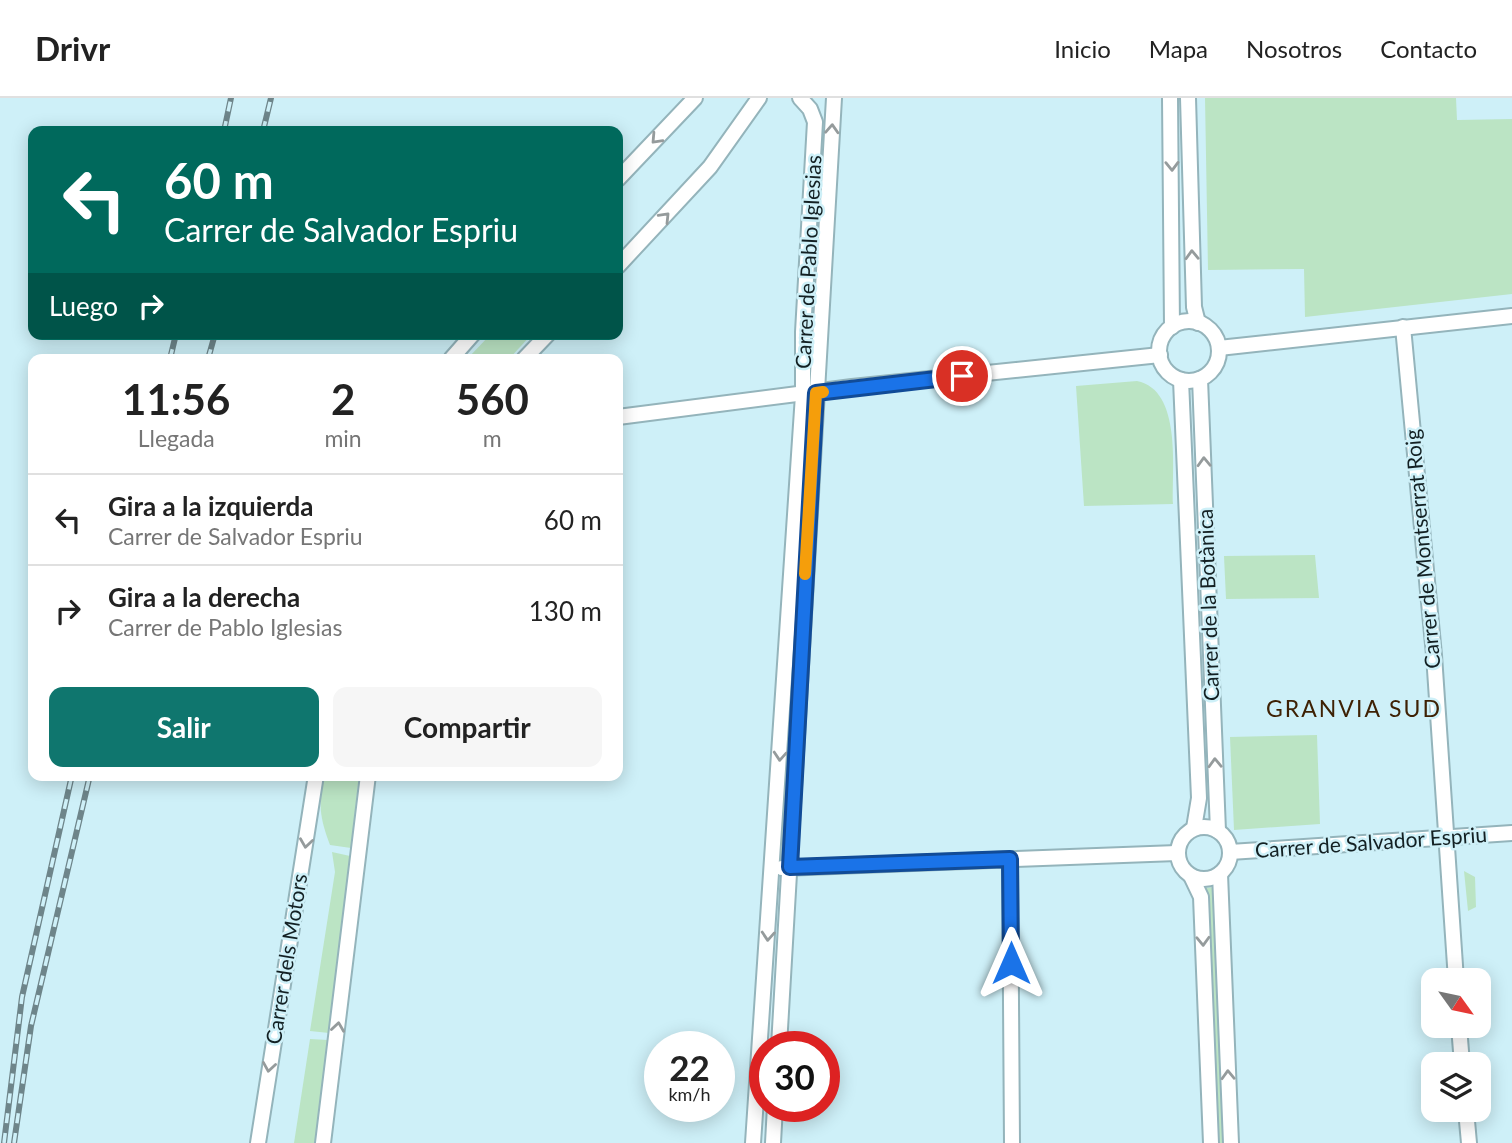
<!DOCTYPE html>
<html lang="es">
<head>
<meta charset="utf-8">
<style>
	body { margin:0; font-family:Lato,sans-serif; background:#f6f6f6; color:#222; height:100vh; display:flex; flex-direction:column; font-size:26px; white-space:nowrap }
	* { box-sizing:border-box; margin:0 }
	p { font-size:23px; color:#767676 }
	.icon { flex:none; width:38px; height:38px; fill:none; stroke:currentColor; stroke-width:2; stroke-linecap:round; stroke-linejoin:round }
	.map { position:relative; flex:1; overflow:hidden }
	.sheet { position:absolute; left:28px; top:256px; width:595px; height:427px; display:flex; flex-direction:column; background:#fff; border-radius:14px; box-shadow:0 4px 18px #0003 }
	.sheet>* { flex:none }
	.top-card { position:absolute; left:28px; top:28px; width:595px; height:214px; border-radius:14px; box-shadow:0 4px 18px #0003; background:#00695c; color:#fff; overflow:hidden }
	.needle { width:46px; rotate:123deg }
	.buttons { position:absolute; left:1421px; top:870px; display:grid; gap:14px }
	.buttons a { display:grid; place-items:center; width:70px; height:70px; border-radius:14px; background:#fff; box-shadow:0 4px 18px #0003; font-size:35px }
	.speed { position:absolute; left:644px; top:933px; display:flex; gap:14px; font-size:35px; font-weight:700; text-align:center }
	.speed>* { display:grid; place-content:center; width:91px; height:91px; border-radius:50%; background:#fff; box-shadow:0 4px 18px #0003; line-height:1 }
	.speed small { font-size:18px; font-weight:400 }
	.speed .limit { border:10px solid #d22; background:#fff; color:#111 }
	.pin { position:absolute; display:grid; place-items:center; width:60px; height:60px; color:#fff; margin:-30px; border:4px solid #fff; border-radius:50%; box-shadow:0 2px 7px #0007 }
	.me { position:absolute; width:77px; margin:-38px; rotate:0deg; stroke-linejoin:round; filter:drop-shadow(0 0 5px #0008) }
	.turn { display:flex; align-items:center; gap:24px; height:147px; padding:0 21px; font-size:32px }
	.turn .icon { width:91px; height:91px; stroke-width:2.5 }
	.turn b { display:block; font-size:49px; line-height:60px }
	.then { display:flex; align-items:center; height:66px; padding:0 21px; background:#0003; gap:14px; font-size:26px }
	.eta { display:flex; justify-content:space-evenly; align-items:center; height:119px; text-align:center }
	.eta b { font-size:42px; font-weight:700; line-height:49px }
	.action { display:flex; gap:14px; margin-top:auto; padding:14px 21px }
	.action a { flex:1; height:80px; border-radius:14px; background:#0f766e; color:#fff; font-size:28px; font-weight:700; line-height:80px; text-align:center }
	.action a+a { background:#f6f6f6; color:#222 }
	ul { padding:0; list-style:none }
	li { display:flex; align-items:center; gap:21px; height:91px; padding:0 21px; border-top:2px solid #e0e0e0 }
	li div { flex:1 }
	li b { display:block; font-size:26px }
	li em { font-style:normal }
	header { display:flex; align-items:center; gap:42px; box-sizing:border-box; height:98px; padding:0 35px; background:#fff; border-bottom:2px solid #e0e0e0 }
	header strong { font-size:33px }
	nav { display:flex; gap:38px; margin-inline-start:auto; font-size:24px }
	.map>svg:first-child { display:block }
</style>
</head>
<body>
<header>
<strong>Drivr</strong>
<nav><a>Inicio</a><a>Mapa</a><a>Nosotros</a><a>Contacto</a></nav>
</header>
<div class="map">
<svg width="1512" height="1045" viewBox="0 0 1512 1045">
	<rect width="100%" height="100%" fill="#cef0f8"/>
	<g fill="#bbe4c4">
		<polygon points="1205,0 1456,0 1457,22 1512,21 1512,196 1305,219 1304,171 1208,172"/>
		<polygon points="491,236 532,236 509,261 467,261"/>
		<path d="M1137 283C1182 292 1172 370 1173 406L1084 408 1076 288Z"/>
		<polygon points="1315,457 1319,500 1226,501 1224,458"/>
		<polygon points="1317,637 1320,726 1234,732 1230,639"/>
		<path d="M323 677H359L351 750 330 747C319 718 319 707 323 677Z"/>
		<polygon points="332,754 350,758 329,935 310,933 335,774"/>
		<polygon points="1464,773 1475,779 1476,809 1468,813"/>
		<polygon points="1214,789 1224,1045 1216,1045 1206,790"/>
		<polygon points="310,941 328,942 315,1045 294,1045"/>
	</g>
	<g fill="none" stroke-linecap="round" stroke-linejoin="round">
		<g stroke="#94b4bb" stroke-width="18">
			<g id="minor">
				<polyline points="1170,0 1172,229"/>
				<polyline points="1188,0 1194,209 1198,225"/>
				<polyline points="618,81 695,0"/>
				<polyline points="618,168 710,69 759,0"/>
				<circle cx="1189" cy="253" r="30"/>
				<polyline points="1403,229 1434,557 1456,882"/>
				<polyline points="1219,250 1512,218"/>
				<polyline points="451,261 473,236"/>
				<polyline points="524,261 548,236"/>
				<polyline points="1200,281 1218,733"/>
				<polyline points="1181,282 1199,700 1194,730"/>
				<polyline points="618,319 852,289 1160,257"/>
				<circle cx="1204" cy="755" r="26"/>
				<polyline points="1230,754 1512,735"/>
				<polyline points="1010,761 1012,1045"/>
				<polyline points="782,770 1177,755"/>
				<polyline points="1220,776 1231,1045"/>
				<polyline points="1191,778 1201,799 1211,1045"/>
				<polyline points="1459,928 1462,966"/>
				<polyline points="779,948 834,0"/>
				<polyline points="1466,1012 1469,1045"/>
				<polyline points="258,1045 316,677"/>
				<polyline points="323,1045 368,677"/>
				<polyline points="753,1045 803,297 803,234 815,24 810,11 800,0"/>
				<polyline points="773,1045 775,1008"/>
			</g>
		</g>
		<use href="#minor" stroke="#fff" stroke-width="14"/>
		<g stroke="#6e858a" stroke-width="6">
			<g id="rail">
				<polyline points="224,33 231,0"/>
				<polyline points="263,33 271,0"/>
				<polyline points="170,261 176,236"/>
				<polyline points="208,261 215,236"/>
				<polyline points="4,1045 22,899 72,677"/>
				<polyline points="14,1045 31,928 90,677"/>
			</g>
		</g>
		<use href="#rail" stroke="#cef0f8" stroke-width="3.5" stroke-dasharray="10" stroke-linecap="butt"/>
	</g>
	<defs><path id="oneway-chevron" d="M-2-3.5L2.5 0L-2 3.5" fill="none" stroke-width="1.6" stroke-linecap="round" stroke-linejoin="round" transform="scale(1.75)"/></defs>
	<g stroke="#959b9c">
		<use href="#oneway-chevron" transform="translate(832 31) rotate(-87)"/>
		<use href="#oneway-chevron" transform="translate(656 41) rotate(133)"/>
		<use href="#oneway-chevron" transform="translate(1172 68) rotate(89)"/>
		<use href="#oneway-chevron" transform="translate(665 119) rotate(-46)"/>
		<use href="#oneway-chevron" transform="translate(1192 157) rotate(-92)"/>
		<use href="#oneway-chevron" transform="translate(1204 364) rotate(-92)"/>
		<use href="#oneway-chevron" transform="translate(780 658) rotate(94)"/>
		<use href="#oneway-chevron" transform="translate(1215 665) rotate(-92)"/>
		<use href="#oneway-chevron" transform="translate(306 745) rotate(98)"/>
		<use href="#oneway-chevron" transform="translate(768 838) rotate(94)"/>
		<use href="#oneway-chevron" transform="translate(1203 843) rotate(88)"/>
		<use href="#oneway-chevron" transform="translate(338 929) rotate(-82)"/>
		<use href="#oneway-chevron" transform="translate(269 969) rotate(99)"/>
		<use href="#oneway-chevron" transform="translate(1228 977) rotate(-92)"/>
	</g>
	<g fill="none" stroke-linecap="round" stroke-linejoin="round">
		<g stroke="#114b97" stroke-width="18">
			<polyline id="route" points="962,278 816,295 790,769 1010,761 1011,865"/>
		</g>
		<use href="#route" stroke="#1a73e8" stroke-width="12"/>
		<polyline stroke="#f59e0b" stroke-width="12" points="805,476 816,295 823,294"/>
	</g>
	<g text-anchor="middle" stroke-width="5" stroke-linejoin="round" paint-order="stroke">
		<g font-size="21" fill="#132023" stroke="#cef0f8">
			<text transform="translate(809 164) rotate(-87)" y="7">Carrer de Pablo Iglesias</text>
			<text transform="translate(1423 451) rotate(-95)" y="7">Carrer de Montserrat Roig</text>
			<text transform="translate(1209 507) rotate(-92)" y="7">Carrer de la Botànica</text>
			<text transform="translate(1371 745) rotate(-4)" y="7">Carrer de Salvador Espriu</text>
			<text transform="translate(287 861) rotate(-81)" y="7">Carrer dels Motors</text>
		</g>
		<g font-size="23" letter-spacing="2" fill="#3e2104" stroke="#cef0f8">
			<text x="1354" y="619">GRANVIA SUD</text>
		</g>
	</g>
</svg>
<div class="buttons">
<a><svg class="needle" viewBox="-14 -14 28 28"><path d="M0-13l5 13h-10z" fill="#e53935"/><path d="M0 13l5-13h-10z" fill="#767676"/></svg></a>
<a><svg class="icon" aria-label="layers" viewBox="0 0 24 24"><path d="M12 4l9 5-9 5-9-5zM3 14l9 5 9-5"/></svg></a>
</div>
<div class="speed"><div>22<small>km/h</small></div><div class="limit">30</div></div>
<div class="pin" style="left:962px;top:278px;background:#d93025"><svg class="icon" aria-label="arrive" viewBox="0 0 24 24"><path d="M6 21V4h12l-3 4 3 4H6"/></svg></div>
<svg class="me" style="left:1011px;top:865px" viewBox="-20 -20 40 40"><path d="M0-17L14 15 0 8-14 15z" fill="#1a73e8" stroke="#fff" stroke-width="4"/></svg>
<div class="top-card">
<div class="turn"><svg class="icon" aria-label="left" viewBox="0 0 24 24"><path d="M17 20v-9H6M10 6l-5 5 5 5"/></svg><div><b>60 m</b>Carrer de Salvador Espriu</div></div>
<div class="then">Luego<svg class="icon" aria-label="right" viewBox="0 0 24 24"><path d="M7 20v-9h11M14 6l5 5-5 5"/></svg></div>
</div>
<section class="sheet">
<div class="eta">
<div><b>11:56</b><p>Llegada</p></div>
<div><b>2</b><p>min</p></div>
<div><b>560</b><p>m</p></div>
</div>
<ul>
<li><svg class="icon" aria-label="left" viewBox="0 0 24 24"><path d="M17 20v-9H6M10 6l-5 5 5 5"/></svg><div><b>Gira a la izquierda</b><p>Carrer de Salvador Espriu</p></div><em>60 m</em></li>
<li><svg class="icon" aria-label="right" viewBox="0 0 24 24"><path d="M7 20v-9h11M14 6l5 5-5 5"/></svg><div><b>Gira a la derecha</b><p>Carrer de Pablo Iglesias</p></div><em>130 m</em></li>
</ul>
<div class="action"><a>Salir</a><a>Compartir</a></div>
</section>
</div>
</body>
</html>
